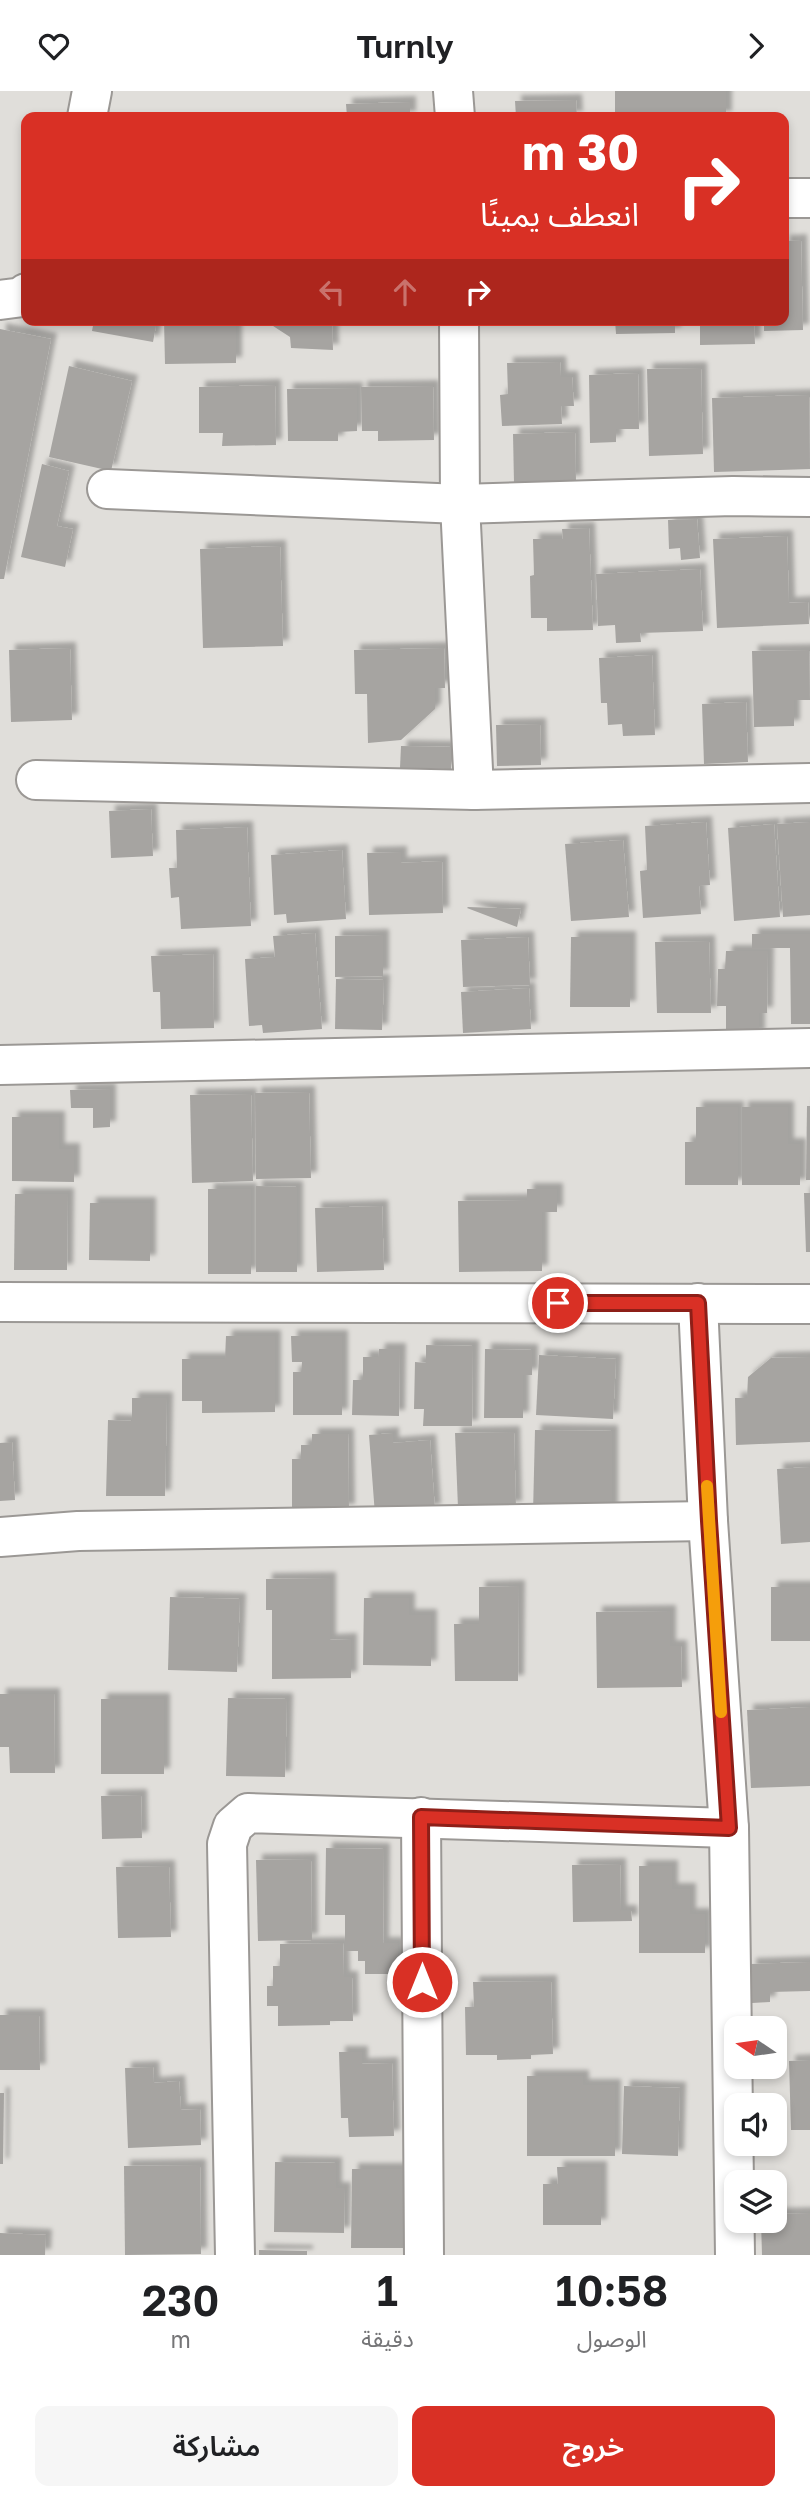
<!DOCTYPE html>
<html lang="ar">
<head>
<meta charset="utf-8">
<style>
	body { margin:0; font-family:"Golos Text","Noto Sans Arabic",sans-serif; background:#f6f6f6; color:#202124; direction:rtl; height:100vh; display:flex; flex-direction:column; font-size:26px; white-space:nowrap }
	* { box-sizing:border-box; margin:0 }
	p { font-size:23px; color:#757577 }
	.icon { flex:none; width:38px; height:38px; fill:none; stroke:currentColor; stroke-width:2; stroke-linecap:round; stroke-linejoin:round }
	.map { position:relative; height:2164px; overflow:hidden; direction:ltr }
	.panel { display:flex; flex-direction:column; background:#fff; flex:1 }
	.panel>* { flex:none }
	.guide { position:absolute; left:21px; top:21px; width:768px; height:214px; border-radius:14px; box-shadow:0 4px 10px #0003; direction:rtl; background:#d93025; color:#fff; overflow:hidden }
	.needle { width:46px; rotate:283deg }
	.controls { position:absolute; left:724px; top:1925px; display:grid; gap:14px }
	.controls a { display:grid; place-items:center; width:63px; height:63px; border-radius:14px; background:#fff; box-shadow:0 4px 10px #0003; font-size:35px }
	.pin { position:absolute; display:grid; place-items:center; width:60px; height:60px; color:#fff; margin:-30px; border:4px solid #fff; border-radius:50%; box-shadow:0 2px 7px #0007 }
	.me { position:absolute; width:77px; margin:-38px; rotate:0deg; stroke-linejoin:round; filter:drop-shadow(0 0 5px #0008) }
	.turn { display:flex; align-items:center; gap:24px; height:147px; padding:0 35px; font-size:32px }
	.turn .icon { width:91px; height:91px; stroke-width:2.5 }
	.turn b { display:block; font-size:49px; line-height:60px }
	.lanes { display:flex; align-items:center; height:66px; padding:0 35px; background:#0003; justify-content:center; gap:35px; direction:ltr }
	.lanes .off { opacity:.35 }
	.eta { display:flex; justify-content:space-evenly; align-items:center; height:119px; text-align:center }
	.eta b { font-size:42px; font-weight:600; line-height:49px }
	.button { display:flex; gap:14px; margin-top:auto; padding:14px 35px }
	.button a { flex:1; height:80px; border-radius:14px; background:#d93025; color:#fff; font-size:28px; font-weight:600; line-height:80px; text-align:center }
	.button a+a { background:#f6f6f6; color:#202124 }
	header { display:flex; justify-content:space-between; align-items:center; height:91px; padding:0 35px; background:#fff; font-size:32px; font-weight:600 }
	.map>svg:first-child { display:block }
</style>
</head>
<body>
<header><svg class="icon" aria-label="forward" viewBox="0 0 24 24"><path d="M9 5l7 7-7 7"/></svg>Turnly<svg class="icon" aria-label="heart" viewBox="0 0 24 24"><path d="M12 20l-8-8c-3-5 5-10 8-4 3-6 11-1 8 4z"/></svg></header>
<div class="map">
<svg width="810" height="2164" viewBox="0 0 810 2164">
	<defs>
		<filter id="shadow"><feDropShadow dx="6" dy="-6" stdDeviation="2" flood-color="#0004"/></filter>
	</defs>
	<rect width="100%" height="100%" fill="#e0deda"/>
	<g fill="#a6a4a1" filter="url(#shadow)">
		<rect x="615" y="0" width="111" height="26"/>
		<polygon points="576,9 577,26 516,26 515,10"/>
		<polygon points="410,11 410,26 347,26 346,13"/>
		<polygon points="801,149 803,239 764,240 764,229 784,229 784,150"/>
		<polygon points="94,229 157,229 153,251 92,240"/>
		<polygon points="164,229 236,229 236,272 165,273"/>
		<polygon points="250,229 332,229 333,259 291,257 290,246 270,233 250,231"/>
		<polygon points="615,229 675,229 675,242 616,243"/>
		<polygon points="700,229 754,229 755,253 700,254"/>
		<polygon points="0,238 51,248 4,488 0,488"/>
		<polygon points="560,271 561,286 572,286 574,315 561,315 562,333 502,335 500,304 508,303 507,272"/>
		<polygon points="69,275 132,290 111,380 49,366"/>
		<polygon points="701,277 703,363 649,365 647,278"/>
		<polygon points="638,282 639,338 616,338 616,351 590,352 589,284"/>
		<polygon points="275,294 276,354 222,355 223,342 199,342 199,296"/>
		<polygon points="433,295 434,349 378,350 378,340 362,340 361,296"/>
		<polygon points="357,297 357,340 338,341 338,350 288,350 287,298"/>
		<polygon points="809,304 810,378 714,381 712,307"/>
		<polygon points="575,341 576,390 514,392 513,343"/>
		<polygon points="42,373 69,380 57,435 73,438 65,476 21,466"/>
		<polygon points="697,428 700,467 681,469 680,457 669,458 668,429"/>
		<polygon points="589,437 593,539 547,540 547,527 531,527 530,485 534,484 533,448 563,448 562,438"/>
		<polygon points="787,445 789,512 808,511 809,533 717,537 713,448"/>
		<polygon points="280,455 283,555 203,557 200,458"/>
		<polygon points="700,478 703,540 640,542 641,551 616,552 615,534 598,535 596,483"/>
		<polygon points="70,557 72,629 11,631 9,559"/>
		<polygon points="444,557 445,597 435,597 435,618 401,649 368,652 367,603 355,603 354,559"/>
		<polygon points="809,559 810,609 794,609 794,635 754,636 752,560"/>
		<polygon points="652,564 655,644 623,645 622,633 608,634 607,612 601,612 599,567"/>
		<polygon points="746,611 748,671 704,673 702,613"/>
		<polygon points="540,633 541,674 497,675 496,634"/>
		<polygon points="401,655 451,656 451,678 400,677"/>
		<polygon points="151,718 153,765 111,767 109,720"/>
		<polygon points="706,731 710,794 699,795 701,823 643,827 640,780 647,779 645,735"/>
		<polygon points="810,731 810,824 783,826 777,733"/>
		<polygon points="774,733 780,826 734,830 728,737"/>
		<polygon points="247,736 251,835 181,838 179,806 171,807 169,777 177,777 176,739"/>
		<polygon points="623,749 629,826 571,830 565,753"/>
		<polygon points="342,759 346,828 287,832 286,823 274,824 271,764"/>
		<polygon points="401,761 401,772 442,770 443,822 369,824 367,762"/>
		<polygon points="468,816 521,818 517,836 467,817"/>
		<polygon points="315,842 322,938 263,942 262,934 249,935 245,868 275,866 273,845"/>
		<polygon points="752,843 810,843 810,933 791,933 790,857 752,857"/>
		<polygon points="383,844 383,885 335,886 335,845"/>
		<polygon points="528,846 530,894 463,896 461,849"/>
		<polygon points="571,846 630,846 630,916 570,916"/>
		<polygon points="709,850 711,922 657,922 655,851"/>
		<polygon points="726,860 768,860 767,922 759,922 759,946 726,945 726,915 717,915 718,878 725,878"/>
		<polygon points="213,863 214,937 161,938 160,901 153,901 151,865"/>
		<polygon points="336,888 384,889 382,939 335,938"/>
		<polygon points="529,897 531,938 463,942 461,901"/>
		<polygon points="110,998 110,1036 93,1037 93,1017 71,1017 70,999"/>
		<polygon points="309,1001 311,1087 256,1088 255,1002"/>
		<polygon points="251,1003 253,1090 192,1092 190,1004"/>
		<polygon points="807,1015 810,1015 810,1089 806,1089"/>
		<polygon points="696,1016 738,1016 738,1094 685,1094 685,1051 696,1051"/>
		<polygon points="742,1016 788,1016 788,1053 800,1053 800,1094 742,1094"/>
		<polygon points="12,1026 59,1026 59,1058 74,1058 74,1091 12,1090"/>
		<polygon points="256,1095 297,1096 297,1181 256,1181"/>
		<rect x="208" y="1098" width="43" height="85"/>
		<polygon points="527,1098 557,1098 557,1121 542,1121 542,1180 459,1181 458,1110 527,1109"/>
		<polygon points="804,1102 810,1102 810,1161 806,1161"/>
		<polygon points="15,1103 68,1103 67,1179 14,1179"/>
		<polygon points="90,1112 150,1112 150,1170 89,1169"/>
		<polygon points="382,1115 384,1179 317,1181 315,1117"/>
		<polygon points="226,1245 275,1245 275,1321 202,1322 202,1310 182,1310 182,1268 225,1268"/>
		<polygon points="291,1245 342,1245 342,1324 293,1324 293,1281 301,1281 302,1271 292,1271"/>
		<polygon points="426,1254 473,1255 472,1335 423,1335 424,1318 414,1318 415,1271 426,1272"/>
		<polygon points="379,1258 400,1258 399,1325 352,1324 353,1289 363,1289 363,1266 378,1266"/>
		<polygon points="485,1258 532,1259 532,1284 523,1284 523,1327 484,1327"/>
		<polygon points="539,1264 616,1268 613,1328 536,1324"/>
		<polygon points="810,1266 810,1351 736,1354 735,1307 747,1307 748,1286 771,1267"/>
		<polygon points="132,1307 167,1307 165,1405 106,1405 108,1329 132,1330"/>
		<polygon points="535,1339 612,1340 612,1423 533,1422"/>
		<polygon points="514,1341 516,1416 458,1417 455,1342"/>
		<polygon points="393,1342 393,1352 430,1349 435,1419 375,1424 369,1344"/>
		<polygon points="312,1343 348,1343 349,1419 292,1419 292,1368 301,1368 301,1354 312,1354"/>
		<polygon points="12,1351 15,1409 0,1410 0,1352"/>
		<polygon points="810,1376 810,1451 781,1453 777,1378"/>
		<polygon points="330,1487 330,1549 351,1548 351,1587 272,1588 272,1519 266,1519 266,1488"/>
		<polygon points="519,1495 518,1590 455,1590 454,1533 479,1533 479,1496"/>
		<rect x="771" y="1496" width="39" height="54"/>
		<polygon points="170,1506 240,1508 237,1581 168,1579"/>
		<polygon points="364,1507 409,1507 409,1524 431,1524 431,1575 363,1574"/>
		<polygon points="670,1520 670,1555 681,1555 682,1596 597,1597 596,1521"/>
		<polygon points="0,1603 54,1603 55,1682 10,1682 9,1656 0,1656"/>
		<polygon points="228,1607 287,1608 285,1686 226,1685"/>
		<rect x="101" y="1608" width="63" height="75"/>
		<polygon points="810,1616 810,1695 751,1697 747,1619"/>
		<polygon points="141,1704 142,1747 102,1748 101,1705"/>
		<polygon points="326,1757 384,1758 383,1852 398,1852 398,1883 365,1883 365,1870 358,1870 358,1860 345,1860 345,1824 325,1824"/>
		<polygon points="311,1768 312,1849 258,1850 256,1769"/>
		<polygon points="620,1773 621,1820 631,1820 632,1830 573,1831 572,1774"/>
		<polygon points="169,1775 171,1846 118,1847 116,1776"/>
		<polygon points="639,1775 672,1775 672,1798 690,1798 690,1823 705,1823 705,1862 639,1862"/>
		<polygon points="343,1852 344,1886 352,1886 353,1930 330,1930 330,1934 278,1935 278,1915 267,1915 267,1895 273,1895 273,1875 280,1875 280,1853"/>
		<polygon points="810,1871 810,1900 770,1901 770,1911 752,1912 750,1873"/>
		<polygon points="551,1890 553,1963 531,1964 531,1968 497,1969 497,1964 466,1964 465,1916 474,1916 473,1891"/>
		<polygon points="0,1924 39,1924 40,1979 0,1979"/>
		<polygon points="339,1961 362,1961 362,1973 392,1972 394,2045 349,2046 348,2027 341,2027"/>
		<polygon points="810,1969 810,2039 791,2039 789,1970"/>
		<polygon points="153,1976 154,1992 179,1990 181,2019 200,2018 201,2054 128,2057 125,1977"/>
		<polygon points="527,1985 583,1985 583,1994 615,1994 615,2065 527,2065"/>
		<polygon points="624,1995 680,1997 678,2065 622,2063"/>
		<polygon points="0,2002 4,2002 3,2073 0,2073"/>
		<polygon points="275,2071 336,2072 336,2097 345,2097 344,2142 274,2141"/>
		<polygon points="200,2074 201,2163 125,2164 124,2075"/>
		<polygon points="557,2076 601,2076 601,2134 543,2134 543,2093 558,2093"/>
		<polygon points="352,2078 404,2078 404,2157 351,2157"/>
		<polygon points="810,2122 810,2164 762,2164 761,2130 775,2130 775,2123"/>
		<polygon points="0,2142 46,2144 45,2164 0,2164"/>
		<polygon points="259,2159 307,2160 307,2164 259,2164"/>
	</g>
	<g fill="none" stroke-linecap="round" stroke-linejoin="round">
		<g stroke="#9b9895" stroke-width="42">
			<g id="minor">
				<polyline points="453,0 455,26"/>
				<polyline points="87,26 92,0"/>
				<polyline points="784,107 810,107"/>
				<polyline points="0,209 23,206 26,202"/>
				<polyline points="459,229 460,413 474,699"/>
				<polyline points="107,398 460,413 733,405 810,406"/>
				<polyline points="36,689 474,699 810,692"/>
				<polyline points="0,974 810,957"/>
				<polyline points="0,1211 810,1213"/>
				<polyline points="698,1212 708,1430 729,1737 735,2164"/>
				<polyline points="0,1446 78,1440 708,1430"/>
				<polyline points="421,1726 424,2164"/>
				<polyline points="235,2164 227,1753 233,1735 248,1722 729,1737"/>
			</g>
		</g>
		<use href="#minor" stroke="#fff" stroke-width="38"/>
	</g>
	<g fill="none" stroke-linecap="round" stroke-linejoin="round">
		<g stroke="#8d1f18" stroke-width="18">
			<polyline id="route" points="422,1891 421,1726 729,1737 709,1430 698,1212 558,1212"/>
		</g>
		<use href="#route" stroke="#d93025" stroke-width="12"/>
		<polyline stroke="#f59e0b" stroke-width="12" points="707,1395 721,1621"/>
	</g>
</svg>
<div class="controls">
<a><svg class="needle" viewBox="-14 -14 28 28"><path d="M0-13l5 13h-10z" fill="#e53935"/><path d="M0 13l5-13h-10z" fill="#757577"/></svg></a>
<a><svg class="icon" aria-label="sound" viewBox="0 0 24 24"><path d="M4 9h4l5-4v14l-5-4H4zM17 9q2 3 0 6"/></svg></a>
<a><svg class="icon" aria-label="layers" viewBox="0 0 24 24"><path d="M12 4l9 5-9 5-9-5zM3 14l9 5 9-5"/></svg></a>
</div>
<div class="pin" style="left:558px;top:1212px;background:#d93025"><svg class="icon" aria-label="arrive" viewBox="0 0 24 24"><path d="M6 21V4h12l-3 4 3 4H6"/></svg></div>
<svg class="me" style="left:422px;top:1891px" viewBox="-20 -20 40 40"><circle r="17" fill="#d93025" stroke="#fff" stroke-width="3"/><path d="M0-11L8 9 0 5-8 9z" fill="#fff"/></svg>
<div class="guide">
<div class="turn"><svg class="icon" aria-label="right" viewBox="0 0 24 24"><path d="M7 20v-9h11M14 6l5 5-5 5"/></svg><div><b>30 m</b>انعطف يمينًا</div></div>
<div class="lanes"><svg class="icon off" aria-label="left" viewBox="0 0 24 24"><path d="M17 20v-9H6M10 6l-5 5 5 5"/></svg><svg class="icon off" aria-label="ahead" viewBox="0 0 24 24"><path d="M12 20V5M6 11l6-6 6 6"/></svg><svg class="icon" aria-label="right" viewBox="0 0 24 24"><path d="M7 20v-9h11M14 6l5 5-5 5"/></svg></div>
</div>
</div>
<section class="panel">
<div class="eta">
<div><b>10:58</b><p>الوصول</p></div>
<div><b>1</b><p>دقيقة</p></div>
<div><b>230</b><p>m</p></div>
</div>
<div class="button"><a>خروج</a><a>مشاركة</a></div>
</section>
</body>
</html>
